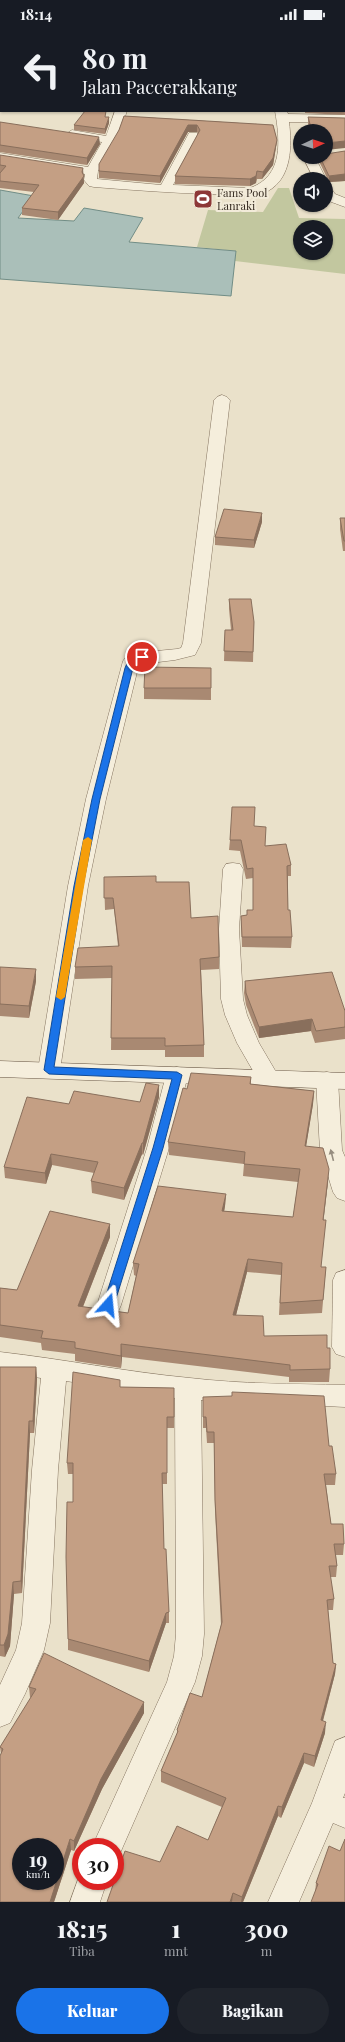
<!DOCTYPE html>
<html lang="id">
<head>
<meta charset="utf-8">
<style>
	body { margin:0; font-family:"Playfair Display",serif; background:#20242c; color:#f1f3f6; height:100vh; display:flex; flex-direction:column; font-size:15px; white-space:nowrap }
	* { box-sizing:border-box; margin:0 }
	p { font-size:13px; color:#9ea1a6 }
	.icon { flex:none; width:22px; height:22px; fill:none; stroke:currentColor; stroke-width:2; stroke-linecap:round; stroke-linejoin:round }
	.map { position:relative; height:1874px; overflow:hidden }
	.drawer { display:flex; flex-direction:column; background:#171b24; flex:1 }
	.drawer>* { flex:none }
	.hud { position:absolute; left:0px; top:0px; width:345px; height:84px; box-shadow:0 1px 3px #0004; background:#171b24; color:#f1f3f6; overflow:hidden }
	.needle { width:26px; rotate:87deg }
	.tools { position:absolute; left:293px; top:96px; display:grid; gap:8px }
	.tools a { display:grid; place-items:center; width:40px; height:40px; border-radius:50%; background:#171b24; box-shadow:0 1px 3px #0004; font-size:20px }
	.speed { position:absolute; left:12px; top:1810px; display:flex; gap:8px; font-size:20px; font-weight:700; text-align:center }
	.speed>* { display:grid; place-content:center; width:52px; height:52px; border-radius:50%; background:#171b24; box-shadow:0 1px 3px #0004; line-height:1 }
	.speed small { font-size:10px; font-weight:400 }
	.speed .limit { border:6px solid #d22; background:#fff; color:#111 }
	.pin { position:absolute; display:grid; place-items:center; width:34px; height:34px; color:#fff; margin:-17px; border:2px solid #fff; border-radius:50%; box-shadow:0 1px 4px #0007 }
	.me { position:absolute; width:44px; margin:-22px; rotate:18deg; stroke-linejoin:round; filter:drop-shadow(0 0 3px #0008) }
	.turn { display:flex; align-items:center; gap:14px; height:84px; padding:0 16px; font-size:18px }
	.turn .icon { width:52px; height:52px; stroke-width:2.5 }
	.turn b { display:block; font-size:28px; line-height:34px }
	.eta { display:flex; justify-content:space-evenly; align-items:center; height:68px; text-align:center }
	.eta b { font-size:24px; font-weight:800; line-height:28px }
	.cta { display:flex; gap:8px; margin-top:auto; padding:8px 16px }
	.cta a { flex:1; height:46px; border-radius:24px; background:#1a73e8; color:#fff; font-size:16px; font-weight:800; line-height:46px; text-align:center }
	.cta a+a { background:#20242c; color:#f1f3f6 }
	.status { display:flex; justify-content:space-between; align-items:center; height:28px; padding:0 20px; background:#171b24; direction:ltr }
	.status svg { height:11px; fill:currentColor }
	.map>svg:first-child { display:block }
</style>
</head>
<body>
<div class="status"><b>18:14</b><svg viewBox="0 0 49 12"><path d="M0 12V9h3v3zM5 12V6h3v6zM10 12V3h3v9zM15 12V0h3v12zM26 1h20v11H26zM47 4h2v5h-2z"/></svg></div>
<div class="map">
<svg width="345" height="1874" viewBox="0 0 345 1874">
	<rect width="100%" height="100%" fill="#eae1ca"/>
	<path fill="#c2c79f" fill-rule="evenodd" d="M278 160H289L299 190 345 191V246L235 233V223L197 219 208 182 263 184ZM300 199H326V225H300Z"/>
	<polygon fill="#aabfb9" stroke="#718d86" points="0,162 34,168 18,190 74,193 84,180 143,190 129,214 236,223 231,268 0,251"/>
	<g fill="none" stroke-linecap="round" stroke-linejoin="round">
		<g stroke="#857460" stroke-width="1">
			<g id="street">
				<rect x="276" y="0" width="12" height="1"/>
				<path d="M115 83H127L118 108 98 143 97 151 161 157 189 105H197L199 108 173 157 250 160C284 148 280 112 275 83H287L288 86 345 87V95L289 94C292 117 292 150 268 163 251 171 229 167 210 166 171 165 133 162 94 159L89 158 84 152 85 146 0 133V125L88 139 102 114 72 110 66 106 72 102 106 108Z"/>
				<polygon points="303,129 315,129 326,151 326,152 314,151"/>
				<polygon points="326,159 331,160 335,166 345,170 345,179 326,172"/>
				<polygon points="222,367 227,369 230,372 201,615 195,627 175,632 142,636 138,640 106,771 88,858 60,1042 57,1048 49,1050 41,1048 38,1042 68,858 86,771 123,633 126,629 146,624 177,621 181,620 183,615 214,372 217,369"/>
				<polygon points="233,835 240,836 243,841 239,901 243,971 247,987 259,1015 279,1049 276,1055 268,1057 260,1055 237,1015 225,987 221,971 219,901 223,841 226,836"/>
				<polygon points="177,1039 185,1041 188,1047 169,1120 121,1277 118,1284 109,1287 100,1284 97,1277 147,1120 166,1047 169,1041"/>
				<polygon points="327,1044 335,1046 338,1052 342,1122 345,1129 345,1173 337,1170 333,1164 320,1122 316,1052 319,1046"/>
				<polygon points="345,1242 345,1329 336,1326 332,1319 333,1252 336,1245"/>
				<path d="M0 1324C63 1331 126 1344 190 1350 241 1356 293 1356 345 1357V1379L201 1372 204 1606 202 1628 195 1654 118 1830 115 1831V1819H92L167 1654 174 1628 176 1606 175 1370 66 1353 58 1442 50 1595 44 1622 25 1666 10 1695 0 1699V1657L16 1622 22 1595 32 1442 41 1350 0 1344Z"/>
				<polygon points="345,1709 345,1765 343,1770 345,1770 345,1800 333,1795 299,1874 268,1874 312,1775 335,1713"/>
				<polygon points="81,1843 81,1853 107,1853 100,1874 70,1874"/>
			</g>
		</g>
		<g stroke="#675543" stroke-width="1">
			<polygon id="secondary" points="0,1033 345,1045 345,1061 0,1049"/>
		</g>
		<use href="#street" fill="#f5eedc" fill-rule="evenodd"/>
		<use href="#secondary" fill="#f5eedc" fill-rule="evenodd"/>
	</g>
	<g fill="#a98972">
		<polygon points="344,58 344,60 345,60 345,87 305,85 305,83 344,83"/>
		<polygon points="124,88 273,97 277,112 276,119 273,137 262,151 257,151 256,155 250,158 175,156 175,148 198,106 197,104 188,104 160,155 99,150 99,143 119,102"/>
		<polygon points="308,89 345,90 345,120 326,103 310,103 308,96"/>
		<polygon points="0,94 100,116 87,137 0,124"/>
		<polygon points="109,95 105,106 74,102 74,97"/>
		<polygon points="345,123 345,153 329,154 317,129 326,129"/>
		<polygon points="0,127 83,146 84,155 58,192 22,187 22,180 34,164 0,160 0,145 1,145 0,144"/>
		<polygon points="340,490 345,490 345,523 343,523 340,501"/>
		<polygon points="262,494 254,520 215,517 215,509"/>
		<polygon points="229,571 254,594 253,634 224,633 225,602 231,602 229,581"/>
		<polygon points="211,640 211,672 144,671 144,660"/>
		<polygon points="254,798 265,818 291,837 291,848 288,848 288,882 292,909 291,920 242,919 241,888 247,887 247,882 253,882 253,850 246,851 240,823 229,822 230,812"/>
		<polygon points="104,849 156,854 191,890 219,929 219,941 201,942 204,1017 204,1029 165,1029 165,1022 111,1022 112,950 75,951 75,939 118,918 114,881 105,882"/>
		<polygon points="0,939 36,953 29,990 0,988"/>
		<polygon points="245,953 345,983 345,1011 315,1015 311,1003 259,1010 246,977 244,965"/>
		<polygon points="251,1049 251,1056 314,1063 313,1076 306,1118 328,1154 323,1192 321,1239 326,1239 322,1285 279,1287 281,1247 247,1244 236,1287 264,1308 327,1320 330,1341 329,1354 289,1354 289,1349 122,1329 121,1340 75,1333 75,1326 42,1322 41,1315 0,1309 0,1260 17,1262 110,1196 110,1209 83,1279 128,1285 136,1248 134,1247 133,1235 226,1166 225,1178 224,1183 293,1189 298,1154 243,1148 244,1136 169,1127 168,1114 187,1061"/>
		<polygon points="159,1057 159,1069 143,1127 142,1126 124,1172 92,1165 91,1153 94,1145 52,1137 46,1156 5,1150 4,1139 69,1076 140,1074"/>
		<polygon points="0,1339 36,1339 37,1351 34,1405 30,1405 22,1565 14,1566 10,1618 5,1629 0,1628"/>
		<polygon points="120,1359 174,1360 174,1400 167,1400 167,1456 162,1456 164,1521 169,1584 169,1595 166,1595 149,1644 68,1622 68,1611 73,1474 73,1446 68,1446 67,1435"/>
		<polygon points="203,1369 329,1418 336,1446 335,1457 326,1457 331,1496 344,1516 343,1527 336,1527 337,1538 336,1549 330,1549 334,1571 333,1582 328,1582 333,1635 336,1636 335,1646 323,1693 325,1705 314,1739 304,1735 281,1790 278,1788 243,1874 107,1874 160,1834 208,1812 222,1779 161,1754 161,1743 177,1706 177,1702 202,1669 221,1597 215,1483 214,1415 207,1415 206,1400 203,1400"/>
		<polygon points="29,1659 144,1685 102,1761 74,1823 71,1822 54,1874 0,1874 1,1726 0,1719 31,1670 30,1669"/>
		<polygon points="340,1823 345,1874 315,1865 316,1855"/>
	</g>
	<g fill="#896f5c">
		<polygon points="344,50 345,50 345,56 344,57"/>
		<polygon points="109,89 109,95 105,106 105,101"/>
		<polygon points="188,97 197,97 197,104 188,104 160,155 160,148"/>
		<polygon points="99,109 100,116 87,137 87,130"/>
		<polygon points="277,112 276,119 273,137 262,151 263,144"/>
		<polygon points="345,113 345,120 326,122 326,115"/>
		<polygon points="83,140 84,155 58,192 58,184 82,144"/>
		<polygon points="257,143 256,155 250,158 250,151"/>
		<polygon points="345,146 345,153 329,154 329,148"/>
		<polygon points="262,485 262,494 254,520 254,512"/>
		<polygon points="36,941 36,953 29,990 29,978"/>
		<polygon points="312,991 311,1003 259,1010 259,999"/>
		<polygon points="159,1057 159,1069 143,1127 143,1115"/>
		<polygon points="314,1063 313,1076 304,1131 305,1118"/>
		<polygon points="142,1115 142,1126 124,1172 124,1160"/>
		<polygon points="51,1126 52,1137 46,1156 45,1145"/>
		<polygon points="329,1141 328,1154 322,1205 323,1192"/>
		<polygon points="226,1166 225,1178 222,1195 222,1183"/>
		<polygon points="110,1196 110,1209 78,1291 78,1278"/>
		<polygon points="248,1231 247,1244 233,1299 233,1287"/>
		<polygon points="121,1316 122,1329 121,1340"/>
		<polygon points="36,1339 37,1351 34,1405 33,1393"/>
		<polygon points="29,1393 30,1405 22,1565 21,1553"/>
		<polygon points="13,1554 14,1566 10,1618 5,1629 4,1617"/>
		<polygon points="166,1585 166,1595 149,1644 149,1633"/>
		<polygon points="336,1636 335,1646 320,1703 321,1692"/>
		<polygon points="144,1674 144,1685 102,1761 74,1823 74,1813 101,1751"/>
		<polygon points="326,1694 325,1705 314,1739 315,1728"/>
		<polygon points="304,1725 304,1735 281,1790 282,1779"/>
		<polygon points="278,1778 278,1788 243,1874 241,1874 242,1869"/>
		<polygon points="70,1811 71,1822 54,1874 50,1874"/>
		<polygon points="233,1865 232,1874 230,1874"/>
	</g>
	<g fill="#c49f84" stroke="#896f5c" fill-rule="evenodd">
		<polygon points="303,0 345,0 345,50 344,50 344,1 303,1"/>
		<polygon points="344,58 344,60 345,60 345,80 344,80"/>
		<polygon points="85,83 106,83 105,89 109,89 105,101 74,97"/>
		<polygon points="124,88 273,97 277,112 273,130 263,144 257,143 256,148 250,151 175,148 200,102 197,97 188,97 160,148 99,143 99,136 119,102"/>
		<polygon points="308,89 345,90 345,113 326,115 326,103 312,103"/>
		<polygon points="0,94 99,109 87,130 0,117"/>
		<polygon points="345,123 345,146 329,148 320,129 326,129 326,126"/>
		<polygon points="0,127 83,140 82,144 84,148 58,184 22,180 39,157 0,153 0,145 6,138 0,137"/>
		<polygon points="224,481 262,485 254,512 215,509"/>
		<polygon points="340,490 345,490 345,513 344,513"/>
		<polygon points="229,571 251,571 254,594 253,624 224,623 225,602 233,602"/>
		<polygon points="145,639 211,640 211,660 144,660"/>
		<polygon points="232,779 255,779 254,798 266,799 265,818 286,816 291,837 287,838 288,882 290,882 292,909 242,909 241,888 247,887 247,882 253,882 253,840 247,841 241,812 230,812"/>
		<polygon points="156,848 156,854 189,854 191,890 218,888 219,929 200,931 204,1017 165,1018 165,1010 111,1010 112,938 75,939 78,920 119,918 113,870 104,870 104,849"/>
		<polygon points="0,939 36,941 29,978 0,976"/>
		<polygon points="332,944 345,983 345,999 316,1003 312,991 259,999 246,965 245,953"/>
		<polygon points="191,1045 251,1049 250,1056 314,1063 305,1118 323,1120 329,1141 323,1192 326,1192 321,1239 326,1239 323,1272 280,1275 282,1235 248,1231 233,1287 263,1288 264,1308 327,1307 327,1320 330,1320 330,1341 290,1342 290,1337 121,1316 121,1328 75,1320 75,1314 41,1310 43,1303 0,1297 0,1260 17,1262 50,1183 110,1196 78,1278 128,1285 139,1236 133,1235 158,1158 226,1166 222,1183 293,1189 300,1141 244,1136 245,1124 168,1114 183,1060 187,1061"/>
		<polygon points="146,1055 159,1057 143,1115 142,1115 124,1160 91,1153 98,1134 51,1126 45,1145 4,1139 27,1069 69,1076 74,1063 140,1074"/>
		<polygon points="0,1339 36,1339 33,1393 29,1393 21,1553 13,1554 8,1606 4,1617 0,1617"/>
		<polygon points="73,1344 120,1352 120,1359 174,1360 174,1389 167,1389 167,1445 162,1445 164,1521 166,1521 169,1584 166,1585 149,1633 68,1611 66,1529 67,1474 73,1474 73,1435 67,1435"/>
		<polygon points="232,1364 324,1368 329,1418 332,1418 336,1446 324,1446 331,1496 343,1496 344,1516 334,1516 337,1538 329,1538 334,1571 327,1572 333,1635 336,1636 321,1692 326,1694 315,1728 304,1725 282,1779 278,1778 242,1869 233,1865 230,1874 107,1874 125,1823 160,1834 177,1798 208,1812 226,1770 161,1743 178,1703 177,1702 190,1665 202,1669 222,1594 215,1472 214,1404 207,1404 206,1389 203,1389 203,1369 232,1368"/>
		<path d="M44 1625 144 1674 101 1751 74 1813 70 1811 50 1874H0V1728L3 1721 0 1719 36 1661 29 1659ZM21 1819H55V1853H21Z"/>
		<polygon points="345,1811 345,1874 311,1874 318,1856 316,1855 329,1818 340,1823"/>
	</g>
	<defs><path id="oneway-solid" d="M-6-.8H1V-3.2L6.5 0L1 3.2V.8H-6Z"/></defs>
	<use fill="#968d7f" href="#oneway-solid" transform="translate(332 1127) rotate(-104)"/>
	<polygon fill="#1a73e8" stroke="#114b97" points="142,627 146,629 135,634 133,640 100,771 83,858 54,1039 177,1044 182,1047 163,1120 114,1277 108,1281 103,1277 153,1120 172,1051 49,1046 44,1042 74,858 92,771 125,640 129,631"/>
	<polygon fill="#f59e0b" points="88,809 92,812 65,969 61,972 56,969 83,812"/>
	<defs>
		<g id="stadium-square" transform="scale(1)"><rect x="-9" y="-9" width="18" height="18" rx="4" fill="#8d3737" stroke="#f2ebd9"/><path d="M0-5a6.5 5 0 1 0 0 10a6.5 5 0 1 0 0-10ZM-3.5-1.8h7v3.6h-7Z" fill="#fff"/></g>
	</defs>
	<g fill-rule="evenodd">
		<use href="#stadium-square" x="203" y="171"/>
	</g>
	<g text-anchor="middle" stroke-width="4" stroke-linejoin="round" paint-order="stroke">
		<g font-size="11" fill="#372c22" stroke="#f2ebd9" text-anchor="start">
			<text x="217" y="169">Fams Pool<tspan x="217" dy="13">Lanraki</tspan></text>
		</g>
	</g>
</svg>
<div class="tools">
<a><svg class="needle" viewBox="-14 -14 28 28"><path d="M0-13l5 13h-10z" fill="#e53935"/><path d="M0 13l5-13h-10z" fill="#9ea1a6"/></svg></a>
<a><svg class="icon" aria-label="sound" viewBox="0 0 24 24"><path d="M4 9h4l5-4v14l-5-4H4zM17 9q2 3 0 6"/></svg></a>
<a><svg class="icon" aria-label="layers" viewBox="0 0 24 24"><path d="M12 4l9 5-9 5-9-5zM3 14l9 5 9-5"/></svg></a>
</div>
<div class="speed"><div>19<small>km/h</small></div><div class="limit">30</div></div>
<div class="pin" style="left:142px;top:629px;background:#d93025"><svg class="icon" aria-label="arrive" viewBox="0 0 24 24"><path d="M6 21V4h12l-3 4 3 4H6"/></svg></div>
<svg class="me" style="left:108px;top:1277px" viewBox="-20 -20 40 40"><path d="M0-17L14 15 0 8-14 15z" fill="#1a73e8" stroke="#fff" stroke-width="4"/></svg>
<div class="hud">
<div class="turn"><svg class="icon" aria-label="left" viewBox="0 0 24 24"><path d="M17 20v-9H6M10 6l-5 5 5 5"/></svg><div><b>80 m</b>Jalan Paccerakkang</div></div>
</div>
</div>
<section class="drawer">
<div class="eta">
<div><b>18:15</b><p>Tiba</p></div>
<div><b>1</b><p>mnt</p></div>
<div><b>300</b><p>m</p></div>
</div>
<div class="cta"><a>Keluar</a><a>Bagikan</a></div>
</section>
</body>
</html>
